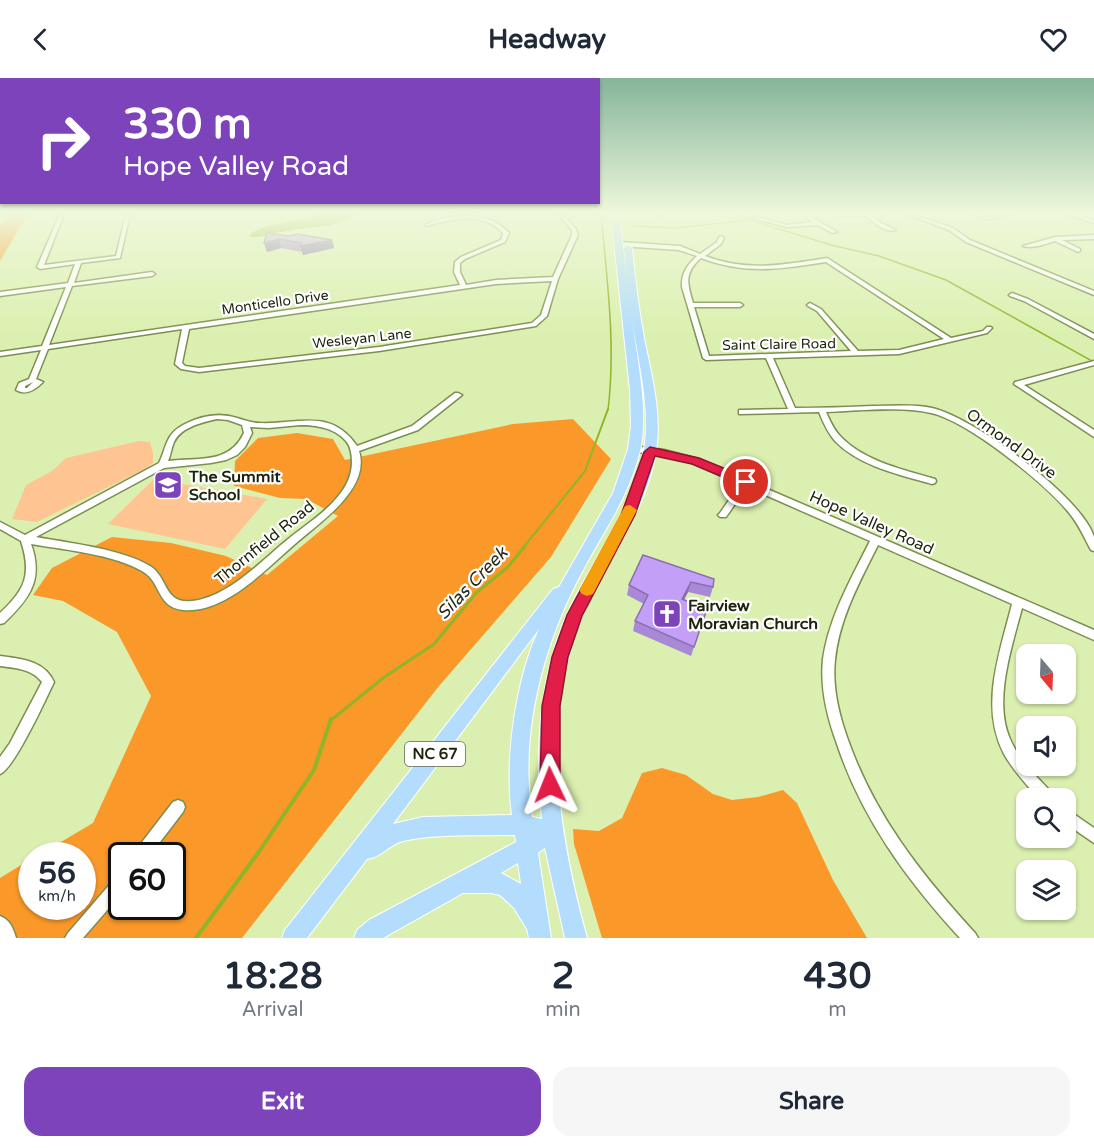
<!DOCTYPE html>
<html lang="en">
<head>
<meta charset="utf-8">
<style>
	body { margin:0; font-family:"Varela Round",sans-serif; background:#f6f6f7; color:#1f2937; height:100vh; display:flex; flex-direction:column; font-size:22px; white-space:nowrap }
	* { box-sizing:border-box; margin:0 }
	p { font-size:20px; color:#747a83 }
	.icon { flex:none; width:33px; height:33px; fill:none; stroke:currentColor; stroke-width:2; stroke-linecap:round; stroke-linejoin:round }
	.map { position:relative; height:860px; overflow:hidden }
	.details { display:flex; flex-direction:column; background:#fff; flex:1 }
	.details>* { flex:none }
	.guide { position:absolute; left:0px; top:0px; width:600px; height:126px; box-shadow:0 2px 4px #0004; background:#7c43ba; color:#fff; overflow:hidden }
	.needle { width:39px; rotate:161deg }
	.tools { position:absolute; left:1016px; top:566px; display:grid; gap:12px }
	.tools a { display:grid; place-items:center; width:60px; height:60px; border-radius:12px; background:#fff; box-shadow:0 2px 4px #0004; font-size:30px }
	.speed { position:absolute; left:18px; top:764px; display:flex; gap:12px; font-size:30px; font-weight:700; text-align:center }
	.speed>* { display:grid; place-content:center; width:78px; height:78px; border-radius:50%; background:#fff; box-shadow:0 2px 4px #0004; line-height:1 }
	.speed small { font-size:15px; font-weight:400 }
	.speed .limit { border:3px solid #111; border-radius:9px; background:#fff; color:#111 }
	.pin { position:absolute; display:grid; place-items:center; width:51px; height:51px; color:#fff; margin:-26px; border:3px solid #fff; border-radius:50%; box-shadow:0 2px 6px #0007 }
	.me { position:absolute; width:66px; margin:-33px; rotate:358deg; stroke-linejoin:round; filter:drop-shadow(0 0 4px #0008) }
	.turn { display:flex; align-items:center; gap:21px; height:126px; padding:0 24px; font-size:27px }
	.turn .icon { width:78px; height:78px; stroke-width:2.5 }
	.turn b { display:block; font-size:42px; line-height:51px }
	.eta { display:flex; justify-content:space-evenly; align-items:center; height:102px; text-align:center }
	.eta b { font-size:36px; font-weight:700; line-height:42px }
	.button { display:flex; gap:12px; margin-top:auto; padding:12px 24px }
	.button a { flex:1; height:69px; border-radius:18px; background:#7c43ba; color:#fff; font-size:24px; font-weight:700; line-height:69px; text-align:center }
	.button a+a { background:#f6f6f7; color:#1f2937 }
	header { display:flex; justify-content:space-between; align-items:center; height:78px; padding:0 24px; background:#fff; font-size:27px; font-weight:700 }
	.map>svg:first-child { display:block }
</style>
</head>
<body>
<header><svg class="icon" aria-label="back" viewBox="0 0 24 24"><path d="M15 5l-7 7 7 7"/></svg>Headway<svg class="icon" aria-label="heart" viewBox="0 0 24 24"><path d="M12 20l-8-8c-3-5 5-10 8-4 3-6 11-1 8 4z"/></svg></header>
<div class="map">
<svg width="1094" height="860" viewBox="0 0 1094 860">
	<rect width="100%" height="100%" fill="#dbf0b0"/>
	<g fill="#fec491">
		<polygon points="139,363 150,364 153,375 153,385 145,391 37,444 12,441 26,407 52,393 66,380"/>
		<polygon points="154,401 267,421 225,471 108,446"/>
	</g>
	<g fill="#fa9829" fill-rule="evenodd">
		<polygon points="10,136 28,136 0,183 0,147 8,143"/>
		<path d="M573 341 611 381 551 479 439 608 242 860H0V800L31 781 32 828H82V777H39L93 745 151 618 117 554 63 523 33 517 52 490 112 459 171 465 226 478 267 497 338 438 306 421 280 420 234 408 235 383 258 360 297 355 333 361 345 382 513 346ZM122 777H172V828H122Z"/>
		<polygon points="662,690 686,697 713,716 732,722 758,719 783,712 797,725 833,802 867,860 602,860 574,766 573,751 599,753 622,740 642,695"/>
	</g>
	<path fill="#92b428" d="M324 136H358C335 151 311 148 286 153 273 155 263 160 250 159L251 155 264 149Z"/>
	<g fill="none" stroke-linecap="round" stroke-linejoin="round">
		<g stroke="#92b428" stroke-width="1.5">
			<path d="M601 136C607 202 616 267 608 332"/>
			<polyline points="633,148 675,150 749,142 835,168 879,178 946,202 1094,284"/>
		</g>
		<polyline stroke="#92b428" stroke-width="2" points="523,470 585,393 608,331"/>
		<polyline stroke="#92b428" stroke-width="3" points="330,643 383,600 434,566 477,514 508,489 525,468"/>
		<polyline stroke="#92b428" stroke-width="4" points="196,860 258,775 314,692 331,641"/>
		<g stroke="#7c8e51" stroke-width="3">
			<g id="street">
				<path d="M60 136H64L44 187 116 178 126 136H130L120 180 81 185 74 205 152 194 155 196 152 198 72 208 49 267 460 207 454 194 455 184 461 179 501 162 503 155C483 133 452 141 427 148L425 147C450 134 489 132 509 155L505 164 465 181 460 185V194L466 207 496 202 553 199 572 157V152L558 136H562L576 151 578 157 558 201 547 238 536 248 379 273 199 294 181 291 175 286 182 251 48 271 36 301 43 304C35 312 26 318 16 312L19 305 29 301 41 272 0 278V274L42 268 66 209 0 218V214L68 205 75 186 40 191 37 189ZM552 203 541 237 532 245 379 269 199 290 185 288 182 285 189 251 496 206ZM33 304 27 310H25V308Z"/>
				<polygon points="658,136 663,136 659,138 657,137"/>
				<polygon points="737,136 744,136 787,147 813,144 801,136 806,136 837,154 832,155 818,147 787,149"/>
				<path d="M837 136H888L886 137 872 138 881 145 896 152C885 155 874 145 866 138H838L836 137Z"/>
				<polygon points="906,136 912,136 953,150 970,162 1094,213 1094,217 966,164 949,152"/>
				<polygon points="973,136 979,136 987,139 1015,136 987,141"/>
				<polygon points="1066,136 1073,136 1094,142 1094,145"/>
				<path d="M1094 157V161L1062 162 1080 171V173L1078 174 1055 163C1045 166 1033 171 1023 168L1055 159Z"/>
				<path d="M721 158 724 160 721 166 705 178C747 194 783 187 827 180L951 260 983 253 987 249H991L992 250 987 255 899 276 773 280 795 330C821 330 847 329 873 328 893 328 913 326 932 330 973 339 1082 419 1094 459 1094 463 1094 469 1094 473L1091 472C1084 459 1079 447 1070 436 1046 406 968 343 931 335 901 328 858 333 826 334 830 343 834 352 841 359 864 383 904 392 935 401L936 403 935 405 932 406C900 397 859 388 835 363 828 355 823 344 819 334L739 336V332H742L788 331 766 280 706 282 703 280 682 209C681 196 687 187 697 178L679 172 620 168 617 166 620 164 680 168 700 176 717 164 719 159ZM701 180C746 197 781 191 826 184L944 261 899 272 858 273 821 231 810 225 807 227 808 228 817 233 851 273 709 278 694 229H740L743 227 740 225H693C687 205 684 195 701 180Z"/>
				<polygon points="1012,215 1028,221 1094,256 1094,261 1024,223 1010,218 1009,217"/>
				<polygon points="1094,283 1094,287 1024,307 1094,352 1094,359 1014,306 1015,304"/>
				<path d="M455 315H458L462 317 418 352 359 373C371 411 319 445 295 466 266 491 225 536 183 532 156 529 162 504 142 493 113 476 65 472 31 466 44 502 29 521 4 545L0 546V535C25 512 32 497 21 463L0 451V444L25 457 159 385C167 369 165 357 183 347 200 338 219 334 237 340 244 342 251 345 259 345 297 347 330 329 357 368L412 348ZM217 341 228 342 242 347 244 355C229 387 198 379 168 383 171 377 171 370 174 364 181 349 203 344 217 341ZM300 347C316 347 335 350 346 363 351 369 352 377 352 385 351 420 311 442 287 462 260 484 228 519 192 523 163 526 169 500 150 488 122 471 69 465 36 459L164 390 211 385 226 382 237 377 245 369 252 355 250 349 269 350Z"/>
				<path d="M634 368 664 372 698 381 1094 552V562L1022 530C1012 568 993 623 1010 661 1019 682 1036 698 1052 715L1054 720H1038C1026 706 1013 692 1004 676 979 628 1000 574 1012 526L878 467C860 503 839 541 835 582 832 609 839 637 848 662 875 738 921 796 975 855L978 860H960C907 802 862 741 837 666 827 639 820 610 823 581 829 539 851 501 870 463L747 409 726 439H720L718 437 720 435 740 406 692 385 664 378 631 373 630 371Z"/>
				<path d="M0 578C21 581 44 582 54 604 46 621 14 691 0 696V679L10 665 42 604C32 591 16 590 0 588Z"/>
				<polygon points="178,722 183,724 185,729 183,734 150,777 134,777 136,772 173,724"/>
				<polygon points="1065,730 1094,750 1094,765 1065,745"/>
				<polygon points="122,796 122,815 83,860 65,860 68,855 117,798"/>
				<path d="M0 838C10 842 13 850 16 860H0Z"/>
			</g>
		</g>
		<g stroke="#fff" stroke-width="2">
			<path id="primary" d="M611 136H619L626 194 624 170 628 168 632 170C635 202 639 233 645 265 652 299 662 337 656 373 647 433 607 480 584 534 539 638 558 755 587 860H565L545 770 538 775 551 860H529L527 851 514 830 500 817 491 815H463L383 860H354L357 852 369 842 516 764 515 757C478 758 439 755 403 763 390 766 380 780 367 781L307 860H282L285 852 553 511 559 509 613 415 628 371 631 348 630 312ZM632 241C638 283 651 329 644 372 634 431 594 479 569 532 539 597 535 671 542 741L532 739C519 655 543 566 583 492 605 451 628 420 640 373 649 334 637 281 632 241ZM539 551C516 601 504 682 512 737L423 739 393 746ZM518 785 521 806 501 795Z"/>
		</g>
		<use href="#street" fill="#fff" fill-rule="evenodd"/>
		<use href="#primary" fill="#b4ddfd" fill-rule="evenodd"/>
	</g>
	<g fill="#a989d5">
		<polygon points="289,158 332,162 334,170 303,177 302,174 281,170 267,174 264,165"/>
		<polygon points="643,477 713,509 710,519 688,514 684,522 707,531 691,578 633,553 635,543 644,526 627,517 629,507"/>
	</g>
	<g fill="#896fae">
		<polygon points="279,161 281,170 267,174 264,165"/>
		<polygon points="332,162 334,170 303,177 300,168"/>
		<polygon points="691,504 688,514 679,531 682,521"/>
	</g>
	<g fill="#c49ff8" stroke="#896fae" stroke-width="1.5">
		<polygon points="267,155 289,158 297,156 332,162 300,168 301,165 279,161 264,165"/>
		<polygon points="643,477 714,501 713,509 691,504 682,521 707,531 694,569 635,543 648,517 629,507"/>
	</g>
	<linearGradient id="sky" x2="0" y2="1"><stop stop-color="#85b49b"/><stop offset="0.53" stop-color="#eff8db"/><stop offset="1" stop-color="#eff8db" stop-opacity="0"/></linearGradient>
	<rect width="1094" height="256" fill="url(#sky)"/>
	<polygon fill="#e11d48" stroke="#92132f" stroke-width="1.5" points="650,369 699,380 751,401 753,404 746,409 692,386 655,378 635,437 582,538 568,579 560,628 560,707 557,714 550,717 543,714 540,707 542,628 552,579 567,537 621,437 644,374"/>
	<polygon fill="#f59e0b" points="630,427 637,432 593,516 587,518 582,516 579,512 582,507 625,428"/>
	<defs>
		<g id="school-square" transform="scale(1.5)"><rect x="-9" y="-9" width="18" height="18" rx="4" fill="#7c43ba" stroke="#fff"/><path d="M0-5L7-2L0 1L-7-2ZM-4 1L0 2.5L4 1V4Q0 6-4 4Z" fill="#fff"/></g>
		<g id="church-square" transform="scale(1.5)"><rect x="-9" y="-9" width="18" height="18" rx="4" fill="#7c43ba" stroke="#fff"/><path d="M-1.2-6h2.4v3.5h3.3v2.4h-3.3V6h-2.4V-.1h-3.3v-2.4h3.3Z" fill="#fff"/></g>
	</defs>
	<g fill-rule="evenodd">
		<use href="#school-square" x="168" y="407"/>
		<use href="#church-square" x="667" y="536"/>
	</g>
	<g text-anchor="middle" stroke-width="4.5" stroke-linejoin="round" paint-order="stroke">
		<g font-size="14" fill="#1d240b" stroke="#fff">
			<text transform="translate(275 224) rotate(-8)" y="5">Monticello Drive</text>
			<text transform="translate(362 260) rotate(-6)" y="5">Wesleyan Lane</text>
			<text transform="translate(779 266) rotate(-1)" y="5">Saint Claire Road</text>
		</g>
		<rect fill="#fff" stroke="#616654" stroke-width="1.5" x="405" y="664" width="60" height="24" rx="4.5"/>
		<g font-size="15" font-weight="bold" fill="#1d240b">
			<text x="435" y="681">NC 67</text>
		</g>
		<g font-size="16" fill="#1d240b" stroke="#fff">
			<text transform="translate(1012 365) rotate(36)" y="6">Ormond Drive</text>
			<text transform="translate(872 444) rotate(24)" y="6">Hope Valley Road</text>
			<text transform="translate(264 464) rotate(-39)" y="6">Thornfield Road</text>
		</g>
		<g font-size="16" font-weight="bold" fill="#1d240b" stroke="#fff" text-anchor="start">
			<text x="189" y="404">The Summit<tspan x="189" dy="18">School</tspan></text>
			<text x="688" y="533">Fairview<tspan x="688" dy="18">Moravian Church</tspan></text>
		</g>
		<g font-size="18" font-style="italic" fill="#262d17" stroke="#fff">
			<text transform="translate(472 505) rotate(-46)" y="6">Silas Creek</text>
		</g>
	</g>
</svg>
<div class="tools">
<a><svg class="needle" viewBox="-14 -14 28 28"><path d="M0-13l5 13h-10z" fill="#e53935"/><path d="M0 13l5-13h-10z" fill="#747a83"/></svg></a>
<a><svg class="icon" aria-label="sound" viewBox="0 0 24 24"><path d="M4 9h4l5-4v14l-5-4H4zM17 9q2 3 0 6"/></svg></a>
<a><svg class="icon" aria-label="search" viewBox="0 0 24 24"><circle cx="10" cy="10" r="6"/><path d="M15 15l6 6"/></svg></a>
<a><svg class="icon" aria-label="layers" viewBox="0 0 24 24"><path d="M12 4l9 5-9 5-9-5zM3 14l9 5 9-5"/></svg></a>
</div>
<div class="speed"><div>56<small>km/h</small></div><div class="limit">60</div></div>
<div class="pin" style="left:746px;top:404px;background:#d93025"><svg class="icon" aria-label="arrive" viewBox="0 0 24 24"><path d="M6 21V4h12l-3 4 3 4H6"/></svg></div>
<svg class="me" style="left:550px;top:707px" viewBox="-20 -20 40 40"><path d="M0-17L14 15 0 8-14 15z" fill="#e11d48" stroke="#fff" stroke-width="4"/></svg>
<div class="guide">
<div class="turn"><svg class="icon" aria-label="right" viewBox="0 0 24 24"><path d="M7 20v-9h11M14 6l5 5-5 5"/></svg><div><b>330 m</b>Hope Valley Road</div></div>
</div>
</div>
<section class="details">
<div class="eta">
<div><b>18:28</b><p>Arrival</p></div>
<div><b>2</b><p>min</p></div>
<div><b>430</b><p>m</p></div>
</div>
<div class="button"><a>Exit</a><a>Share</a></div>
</section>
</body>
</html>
